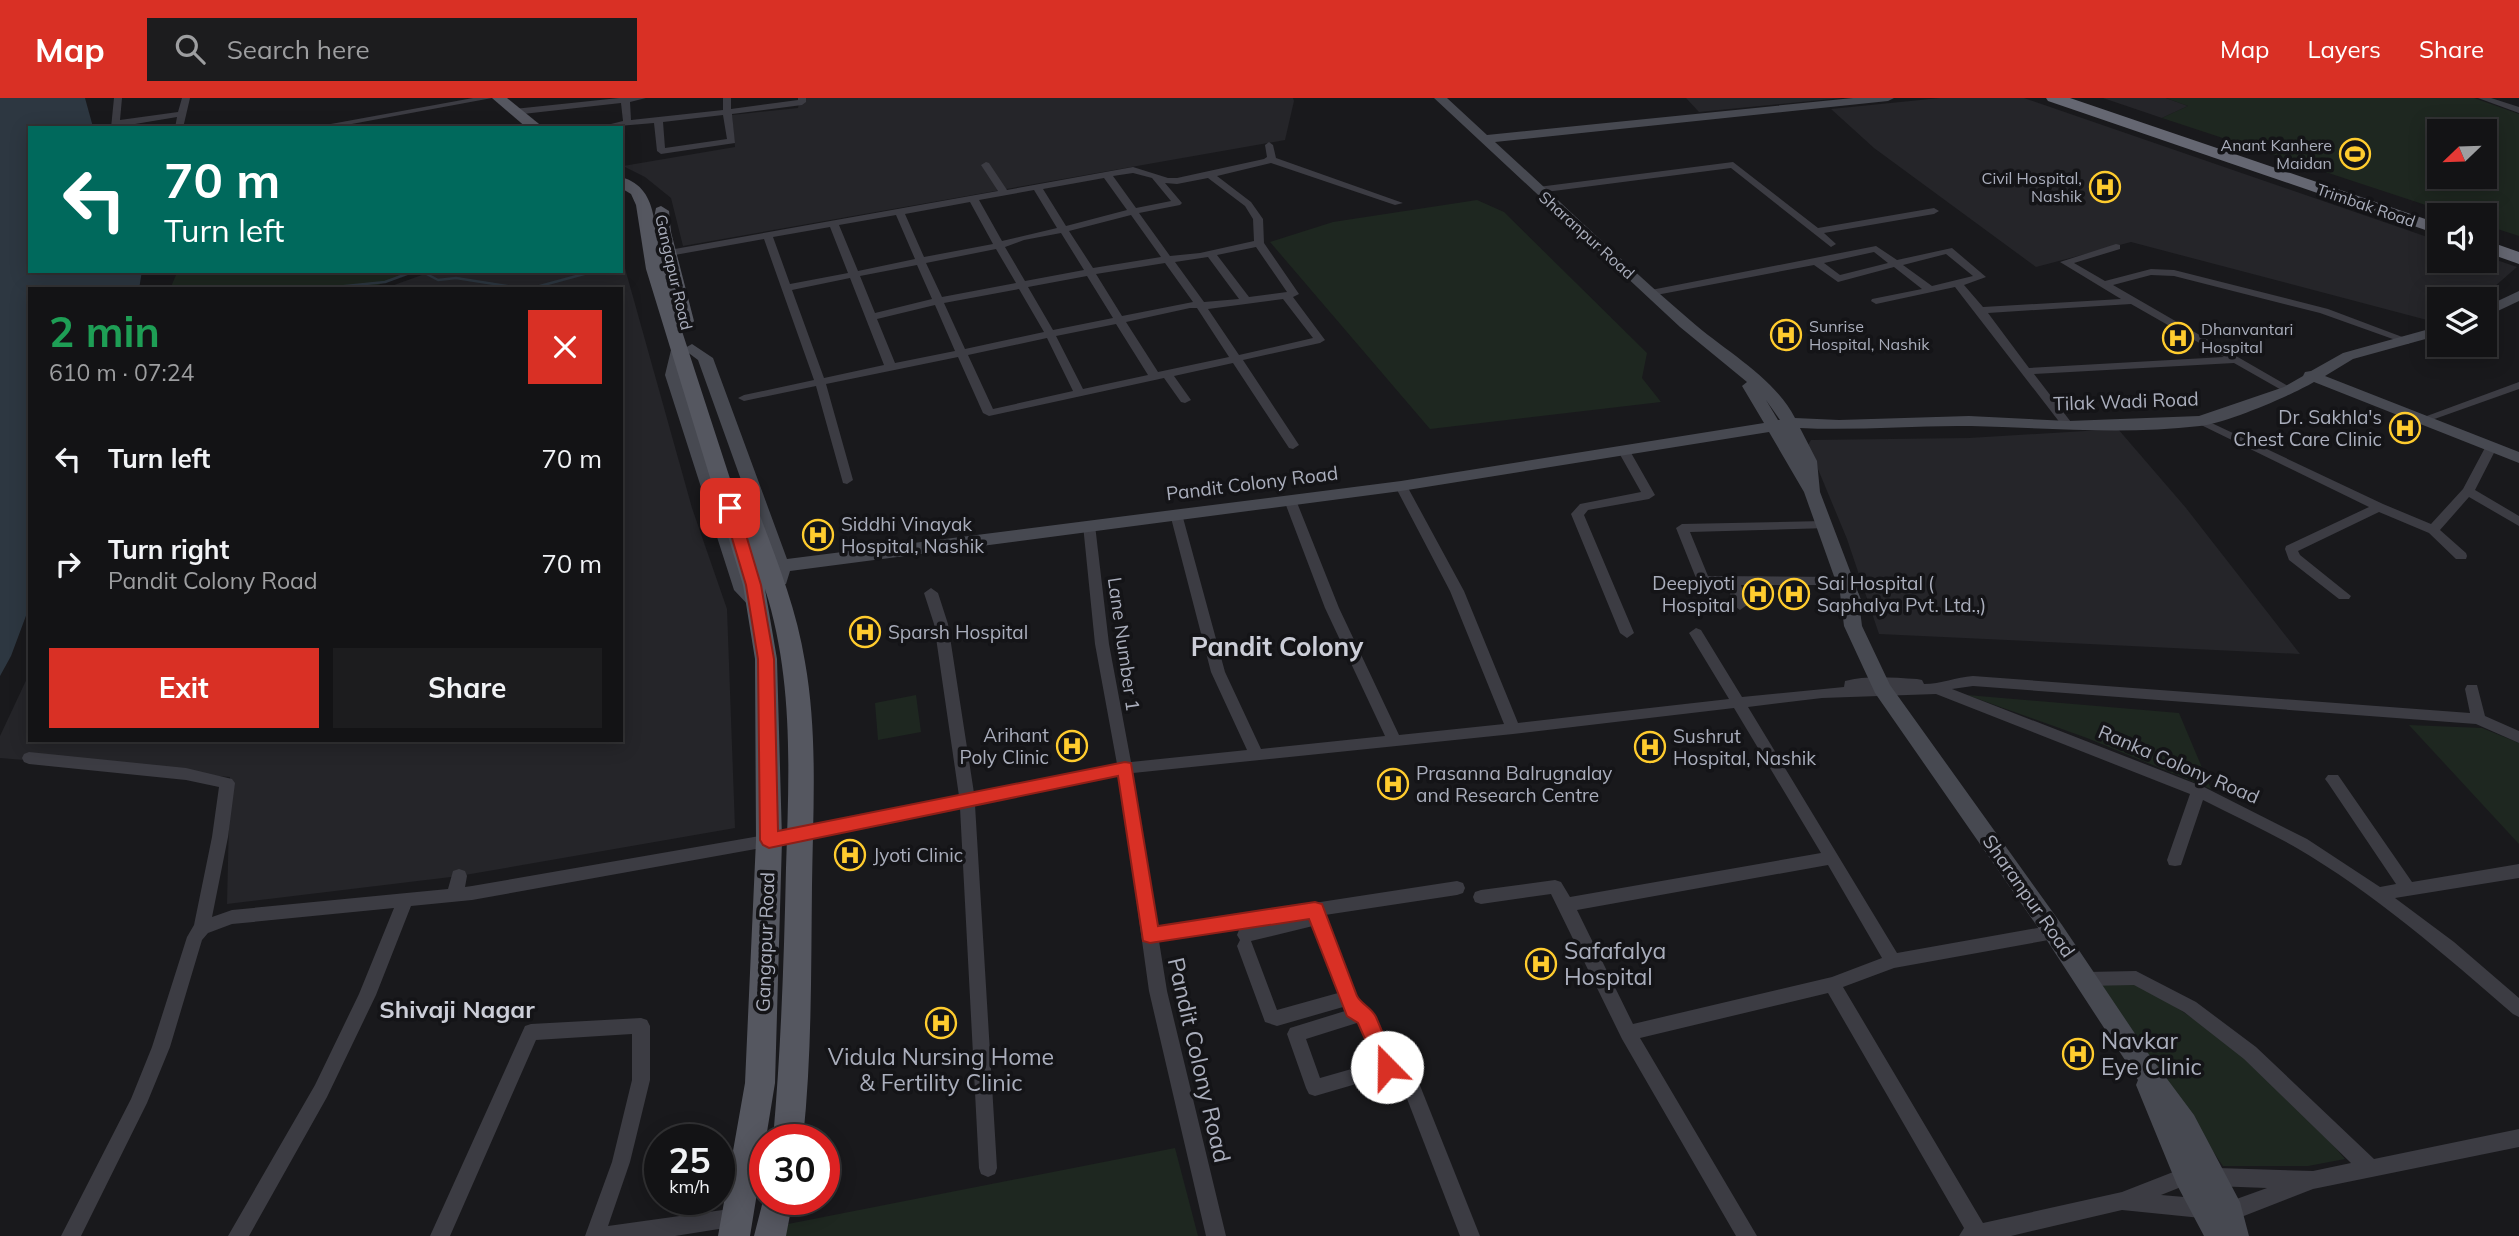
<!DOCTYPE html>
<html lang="en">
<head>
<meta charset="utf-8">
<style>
	body { margin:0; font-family:Mulish,sans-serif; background:#1c1c1e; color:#f1f3f6; height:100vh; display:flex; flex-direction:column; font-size:26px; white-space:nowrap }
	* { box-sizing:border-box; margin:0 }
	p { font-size:23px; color:#9d9ea0 }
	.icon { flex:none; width:38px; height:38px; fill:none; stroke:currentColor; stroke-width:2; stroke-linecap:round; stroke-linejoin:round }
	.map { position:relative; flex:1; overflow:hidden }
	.drawer { position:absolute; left:28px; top:189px; width:595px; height:455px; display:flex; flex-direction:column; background:#131315; border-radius:0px; box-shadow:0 4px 18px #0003,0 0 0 2px #323234 }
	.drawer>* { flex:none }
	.hud { position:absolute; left:28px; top:28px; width:595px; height:147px; border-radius:0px; box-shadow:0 4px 18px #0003,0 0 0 2px #323234; background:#00695c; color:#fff; overflow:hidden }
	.needle { width:46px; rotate:247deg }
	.tools { position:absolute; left:2427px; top:21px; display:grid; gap:14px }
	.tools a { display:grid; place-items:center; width:70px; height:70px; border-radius:0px; background:#131315; box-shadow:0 4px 18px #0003,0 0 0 2px #323234; font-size:35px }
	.speed { position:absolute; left:644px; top:1026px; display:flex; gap:14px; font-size:35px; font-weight:700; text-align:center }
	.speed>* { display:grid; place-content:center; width:91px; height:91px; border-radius:50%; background:#131315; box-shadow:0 4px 18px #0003,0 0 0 2px #323234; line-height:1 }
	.speed small { font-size:18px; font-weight:400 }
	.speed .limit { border:10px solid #d22; background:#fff; color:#111 }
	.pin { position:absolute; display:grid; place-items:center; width:60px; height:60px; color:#fff; margin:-30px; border-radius:14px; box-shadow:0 4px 10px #0006 }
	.me { position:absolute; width:77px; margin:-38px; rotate:338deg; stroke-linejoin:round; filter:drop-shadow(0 0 5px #0008) }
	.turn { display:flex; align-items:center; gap:24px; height:147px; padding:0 21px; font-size:32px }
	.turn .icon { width:91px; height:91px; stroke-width:2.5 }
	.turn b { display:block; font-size:49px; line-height:60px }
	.round { display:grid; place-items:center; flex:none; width:74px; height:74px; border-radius:0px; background:#1c1c1e }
	.overview { display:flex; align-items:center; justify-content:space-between; height:119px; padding:0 21px }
	h1 { font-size:42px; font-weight:700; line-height:52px; color:#1e9e55 }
	.action { display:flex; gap:14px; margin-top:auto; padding:14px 21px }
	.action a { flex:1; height:80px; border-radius:0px; background:#d93025; color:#fff; font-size:28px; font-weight:700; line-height:80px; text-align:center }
	.action a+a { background:#1c1c1e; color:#f1f3f6 }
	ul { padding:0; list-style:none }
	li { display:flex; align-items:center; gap:21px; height:105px; padding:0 21px }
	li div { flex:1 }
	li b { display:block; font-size:26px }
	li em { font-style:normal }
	header { display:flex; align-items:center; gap:42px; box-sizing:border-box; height:98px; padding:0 35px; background:#d93025; color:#fff }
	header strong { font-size:33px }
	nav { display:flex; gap:38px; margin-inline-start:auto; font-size:24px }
	.search { width:490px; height:63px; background:#1c1c1e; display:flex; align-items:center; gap:18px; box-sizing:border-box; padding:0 24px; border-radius:0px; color:#9d9ea0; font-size:26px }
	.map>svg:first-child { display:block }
</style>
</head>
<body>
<header>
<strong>Map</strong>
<div class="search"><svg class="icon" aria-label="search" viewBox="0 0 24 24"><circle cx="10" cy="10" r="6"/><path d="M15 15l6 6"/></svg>Search here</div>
<nav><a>Map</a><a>Layers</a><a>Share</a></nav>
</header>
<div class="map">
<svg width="2519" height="1138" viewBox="0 0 2519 1138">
	<rect width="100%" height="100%" fill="#19191c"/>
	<g fill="#252529">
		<polygon points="800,0 1293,0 1294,3 1285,42 683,148 671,100 645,79 623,68 735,49 732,17 798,10"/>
		<polygon points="1686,0 1842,0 1699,14"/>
		<polygon points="1940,0 2024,0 2439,143 2440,163 2485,163 2485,158 2517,169 2487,195 2473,201 2440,201 2439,217 2427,222 2131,144 2036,169 1874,50 1831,11"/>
		<polygon points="2103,0 2166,0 2188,8 2162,20"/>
		<polygon points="621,156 692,410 727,511 735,730 459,778 227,806 230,679 0,660 0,638 30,574 30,642 621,642 621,191 383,191 433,173 621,173"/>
		<polygon points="2118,331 2186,410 2300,556 1879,536 1847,441 1808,347 1811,342 1969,340"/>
	</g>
	<g fill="#1e2720" fill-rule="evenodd">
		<path d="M2166 0H2474L2519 16V138L2485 127V117H2456L2162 20 2188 8ZM2485 33V79H2440V33Z"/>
		<polygon points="1477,102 1504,114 1647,255 1642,280 1661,304 1430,331 1270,144 1333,124"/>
		<polygon points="200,173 413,173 368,191 170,191 176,177"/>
		<polygon points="916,597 921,634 878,642 875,605"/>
		<polygon points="1967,597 2179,615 2211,691 2087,640"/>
		<polygon points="2409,627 2482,630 2519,645 2519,746"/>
		<path d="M2134 885C2215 927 2287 992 2345 1061L2308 1068H2223L2099 886Z"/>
		<polygon points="1175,1050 1198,1138 785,1138 788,1126"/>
	</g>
	<polygon fill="#2d3741" points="0,0 85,0 93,29 30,30 30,173 142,173 139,191 30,191 30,507 11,558 0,578"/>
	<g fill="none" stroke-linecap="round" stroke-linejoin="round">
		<g stroke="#2d3741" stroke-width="2.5">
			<polyline points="421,173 438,182 456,180 526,191"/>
			<polyline points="316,191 385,184 415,173"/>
			<polyline points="529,191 595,173"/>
		</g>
		<g fill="#3c3c43" fill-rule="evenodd">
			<polygon points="114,0 122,0 120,22 178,14 182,0 190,0 183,30 175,30 177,19 111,30"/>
			<polygon points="473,0 492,0 330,30 309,30"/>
			<path d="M619 0H646L630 4 631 22 723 12V0H731V11L798 2V0H806V4L802 7 732 16 735 45 661 56 657 53 654 25 595 30 623 23 621 5 514 17 510 14 514 11ZM723 17 727 41 665 50 663 24Z"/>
			<polygon points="2478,0 2491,0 2519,9 2519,15"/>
			<path d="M1269 44 1273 47 1276 60 1403 105 1395 107 1271 65 1217 78 1251 104 1263 121 1264 145 1299 196 1293 199 1325 242 1320 245 1243 262 1299 347 1293 351 1289 350 1233 265 1174 278 1191 302 1185 305 1181 304 1164 280 989 318 983 315 958 259 826 286 853 382 847 386 843 385 816 288 744 303 738 300 744 297 814 282 764 141 658 160 653 157 658 154 998 93 981 67 986 64 989 65 1007 92 1133 69 1168 80H1177L1264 61 1267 59 1265 47ZM1133 75 1152 80 1171 103 1136 110 1113 78ZM1104 80 1127 112 1066 128 1043 91ZM1208 80 1245 108 1253 121 1254 143 1200 155 1170 158 1139 115 1180 107 1182 105 1165 85 1177 86ZM1034 92 1057 130 1002 143 979 102ZM970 104 993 146 924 159 905 116ZM896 117 915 161 858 173 839 127ZM1131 117 1161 159 1093 170 1069 133ZM830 129 848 175 790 186 773 139ZM1061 135 1084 172 1025 183 1005 149 1024 142ZM1256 149 1287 194 1249 199 1217 157ZM996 151 1016 185 942 199 926 165ZM1208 159 1239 201 1204 204 1175 164ZM1165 165 1193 204 1122 218 1096 176ZM917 167 932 201 875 215 860 178ZM1087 178 1113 220 1053 232 1028 189ZM850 180 884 267 824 280 792 192ZM1019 191 1044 234 965 251 944 205ZM1283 201 1313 240 1239 257 1208 211ZM935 207 955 253 895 265 877 221ZM1190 210H1197L1229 259 1158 274 1126 224ZM1116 226 1148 277 1083 291 1056 238ZM1047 240 1073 293 993 311 968 257Z"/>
			<polygon points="1733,64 1818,130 1934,110 1939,113 1934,116 1824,135 1836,146 1831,149 1731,70 1538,95 1533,92 1538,89"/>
			<path d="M2116 146 2120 147V151L2074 165 2105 183 2151 171 2174 172 2328 211 2413 243 2408 246 2404 245 2320 215 2174 178 2151 177 2113 187 2295 292 2289 295 2285 294 2234 265 2034 276 2074 328 2068 331 2064 330 1955 189 1876 206 1871 203 1872 201 1922 191 1894 169 1838 184 1814 167 1651 198 1646 195 1651 192 1876 148 1897 162 1952 150 1986 179 1964 187 1983 209 2121 201 2060 164ZM1874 154 1888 165 1840 177 1824 165ZM1946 156 1973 178 1932 188 1903 167ZM2131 206 2224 259 2029 270 1988 215Z"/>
			<polygon points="2519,284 2519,291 2426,324 2418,324 2416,322"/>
			<polygon points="2201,320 2383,406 2431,426 2463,391 2487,346 2495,346 2497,349 2475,392 2519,418 2519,428 2469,399 2440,432 2466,455 2467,458 2466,461 2456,461 2429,435 2379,414 2298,453 2300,457 2351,498 2349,501 2339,501 2289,462 2285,451 2286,448 2369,409 2197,325 2195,323"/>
			<polygon points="1624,349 1630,353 1655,397 1649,401 1588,412 1584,417 1634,535 1627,540 1620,535 1571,416 1580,406 1641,394 1618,353"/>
			<path d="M1401 384 1407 388 1464 493 1518 625 1729 601 1689 535 1696 530 1701 532 1742 599 1844 589 1845 583C1868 577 1893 580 1917 581L1922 582 1924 586C1941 586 1956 579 1973 578L2470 615 2465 591 2467 587H2477L2485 618 2519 633V645L2476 626 1973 588 1952 591 2204 689 2307 741 2380 789 2396 786 2328 685 2325 681 2328 677H2338L2412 784 2519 766V780L2395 800 2454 844 2519 900V919L2513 916C2444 856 2374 795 2295 749 2265 732 2234 718 2203 702L2181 767 2175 768 2169 767 2167 762 2190 696 1936 596 1822 600 1748 609 1897 855 2054 827 2060 829 2062 834 2060 839 2054 841 1894 870 1843 889 1983 1125 2122 1094 2186 1069 2313 1073 2351 1065 2244 961 2184 914 2134 887 2086 888 2080 886 2077 881 2080 876 2086 874 2136 873 2196 904 2256 949 2374 1061 2519 1031V1049L2313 1091 2231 1123 2122 1112 2011 1138H1959L1964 1130 1828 895 1640 940 1757 1138H1736L1622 941 1551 796 1481 806 1475 804 1473 799 1475 794 1481 792 1555 782 1561 784 1570 799 1821 755 1734 610 1513 636 1133 675 1157 829 1457 783 1463 785 1465 790 1463 795 1457 797 1325 817 1359 905 1372 914 1396 969 1393 975 1387 977 1315 998 1309 996 1306 990 1287 936 1290 930 1345 913 1343 909 1277 928 1265 924 1237 848 1240 842 1237 837 1239 832 1252 828 1159 843 1167 893 1226 1138H1206L1149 893 1119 677 975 707 997 1070 995 1076 988 1079 981 1076 979 1070 960 710 800 743 472 802 411 808 376 897 327 999 249 1138H228L315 987 359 896 394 810 232 826 208 835 202 842 170 949 147 1005 81 1138H61L131 1001 152 949 187 839 194 827 212 739 219 689 186 682 29 666 24 664 22 660 24 656 29 654 186 670 232 681 235 685 228 739 212 819 232 812 448 791 453 773 459 771 465 773 467 778 465 789 472 788 800 731 959 698 934 526 924 495 931 490 938 495 948 526 974 695 1117 666 1095 546 1083 427 1089 423 1095 427 1109 546 1131 664 1247 652 1211 574 1170 416 1176 412 1182 416 1225 574 1261 651 1385 638 1325 510 1284 402 1290 398 1296 402 1339 510 1399 637 1504 626 1450 493 1395 388ZM1828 767 1882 860 1832 879 1633 926 1577 812ZM1313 828 1338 895 1277 912 1251 843ZM1360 924 1376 964 1320 980 1306 941ZM2186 1087 2267 1090 2231 1103 2161 1097Z"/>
			<polygon points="1824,423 1828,424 1830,427 1828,430 1690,434 1708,478 1844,479 1851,483 1844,487 1741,487 1747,507 1740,512 1733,507 1728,487 1698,485 1676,430 1682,426"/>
			<polygon points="641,920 647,922 650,928 650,982 630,1064 608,1128 737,1110 744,1113 747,1120 744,1127 675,1138 585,1138 612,1064 632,982 632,936 536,942 450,1138 430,1138 525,928 531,926"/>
			<polygon points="1408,972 1414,974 1417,980 1480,1138 1460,1138 1399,980 1402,974"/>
		</g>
		<g fill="#474951" fill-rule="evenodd">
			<path d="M1434 0H1447L1487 37 1853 0H1894L1888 3 1495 44C1560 103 1624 166 1691 223 1725 253 1774 279 1795 320L1839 322 1969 318 2068 323 2199 318 2284 289 2303 278 2305 274 2311 273 2343 255 2440 228V237L2353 261 2325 278 2519 354V365L2314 284C2290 298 2226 325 2200 328 2124 337 2047 330 1971 328 1914 327 1857 333 1800 330L1817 363 1820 394 1863 507 1860 512 1862 528 1890 587 2062 827 2150 958 2194 1017 2240 1104 2249 1138H2204L2177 1087 2136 987 2138 982 2046 841 1875 595 1844 528 1840 495 1804 394 1769 334 1401 393 790 473 786 486 780 488 771 482 772 468 698 262 686 253 681 277 748 485 767 506 765 510H751L734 492 665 277 671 252 679 247 685 250 692 246 713 260 787 461 1401 383 1764 325 1742 288 1747 284 1680 229ZM1766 302 1780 322H1778Z"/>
			<polygon points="2519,193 2519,203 2485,219 2485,209"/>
		</g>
		<g fill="#555760" fill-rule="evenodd">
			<polygon points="492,0 507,0 544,30 527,30"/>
			<path d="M621 79C642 85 650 99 654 120L656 110 661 108 669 113 671 134 694 223 691 227H680L736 399 744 396 751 397 754 402C774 455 796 507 805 564 818 637 813 713 812 787 811 871 812 957 803 1041H773C781 951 784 861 786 770 789 676 794 582 765 491L777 561 782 742 775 985 750 1138H718L745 985 756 742 755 561 743 487 646 171 636 107 631 96 621 90Z"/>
			<polygon points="765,1095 765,1101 793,1101 786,1138 754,1138"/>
		</g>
		<g fill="#656772" fill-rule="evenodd">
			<polygon points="2046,0 2070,0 2440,126 2440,137 2048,3"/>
			<polygon points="2485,142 2519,154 2519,166 2485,154"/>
		</g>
	</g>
	<path fill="#d93025" stroke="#8d1f18" stroke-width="2" d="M730 406 738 410 761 487 774 561 778 733 1125 664 1131 665 1158 828 1315 804 1322 806 1357 898C1362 907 1371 909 1376 919L1397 969 1394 975 1387 978 1380 975 1358 925 1347 918 1309 821 1150 845 1143 843 1118 678 769 750 763 747 760 742 758 561 746 487 723 410Z"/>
	<defs>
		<g id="stadium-ring" transform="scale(1.575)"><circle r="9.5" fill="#141417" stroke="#ffcc2e" stroke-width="1.5"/><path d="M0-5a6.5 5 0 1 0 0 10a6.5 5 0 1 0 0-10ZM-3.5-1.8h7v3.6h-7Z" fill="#ffcc2e"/></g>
		<g id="hospital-ring" transform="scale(1.575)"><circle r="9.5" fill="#141417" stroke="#ffcc2e" stroke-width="1.5"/><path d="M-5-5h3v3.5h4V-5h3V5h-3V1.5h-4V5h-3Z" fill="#ffcc2e"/></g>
	</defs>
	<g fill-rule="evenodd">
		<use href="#stadium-ring" x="2355" y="56"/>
		<use href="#hospital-ring" x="2105" y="89"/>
		<use href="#hospital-ring" x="1786" y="237"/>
		<use href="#hospital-ring" x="2178" y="240"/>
		<use href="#hospital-ring" x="2405" y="330"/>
		<use href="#hospital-ring" x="818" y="437"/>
		<use href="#hospital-ring" x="1758" y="496"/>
		<use href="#hospital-ring" x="1794" y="496"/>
		<use href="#hospital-ring" x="865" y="534"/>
		<use href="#hospital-ring" x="1072" y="648"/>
		<use href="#hospital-ring" x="1650" y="649"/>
		<use href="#hospital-ring" x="1393" y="686"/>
		<use href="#hospital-ring" x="850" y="757"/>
		<use href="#hospital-ring" x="1541" y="866"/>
		<use href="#hospital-ring" x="941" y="925"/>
		<use href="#hospital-ring" x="2078" y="956"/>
	</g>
	<g text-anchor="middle" stroke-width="7" stroke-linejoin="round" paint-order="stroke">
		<g font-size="16" fill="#aaaebc" stroke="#141417" text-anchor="end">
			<text x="2332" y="53">Anant Kanhere<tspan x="2332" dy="18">Maidan</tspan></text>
			<text x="2082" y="86">Civil Hospital,<tspan x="2082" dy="18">Nashik</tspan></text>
			<text x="1809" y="234" text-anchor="start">Sunrise<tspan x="1809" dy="18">Hospital, Nashik</tspan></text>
			<text x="2201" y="237" text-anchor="start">Dhanvantari<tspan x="2201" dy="18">Hospital</tspan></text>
		</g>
		<g font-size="16" fill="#aaaebc" stroke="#141417">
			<text transform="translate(2366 107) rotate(19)" y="6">Trimbak Road</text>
			<text transform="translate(1587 137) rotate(42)" y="6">Sharanpur Road</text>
			<text transform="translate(674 174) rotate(77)" y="6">Gangapur Road</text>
		</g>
		<g font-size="19" fill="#aaaebc" stroke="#141417">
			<text transform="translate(2126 303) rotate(-2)" y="7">Tilak Wadi Road</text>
			<text transform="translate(1252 385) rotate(-7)" y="7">Pandit Colony Road</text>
			<text transform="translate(1124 546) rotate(82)" y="7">Lane Number 1</text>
			<text transform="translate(2179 666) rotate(23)" y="7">Ranka Colony Road</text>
			<text transform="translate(2029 798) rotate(55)" y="7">Sharanpur Road</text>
			<text transform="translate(765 844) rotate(-88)" y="7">Gangapur Road</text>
		</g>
		<g font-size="19" fill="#aaaebc" stroke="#141417" text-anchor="start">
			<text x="2382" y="326" text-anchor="end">Dr. Sakhla's<tspan x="2382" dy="22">Chest Care Clinic</tspan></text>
			<text x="841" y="433">Siddhi Vinayak<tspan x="841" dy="22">Hospital, Nashik</tspan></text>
			<text x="1735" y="492" text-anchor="end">Deepjyoti<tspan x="1735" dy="22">Hospital</tspan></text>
			<text x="1817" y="492">Sai Hospital (<tspan x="1817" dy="22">Saphalya Pvt. Ltd.,)</tspan></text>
			<text x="888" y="541">Sparsh Hospital</text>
			<text x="1049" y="644" text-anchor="end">Arihant<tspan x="1049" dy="22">Poly Clinic</tspan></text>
			<text x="1673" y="645">Sushrut<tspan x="1673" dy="22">Hospital, Nashik</tspan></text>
			<text x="1416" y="682">Prasanna Balrugnalay<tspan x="1416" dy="22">and Research Centre</tspan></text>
			<text x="873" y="764">Jyoti Clinic</text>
		</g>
		<g font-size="23" fill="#aaaebc" stroke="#141417" text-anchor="start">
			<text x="1564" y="861">Safafalya<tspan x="1564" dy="26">Hospital</tspan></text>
			<text x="2101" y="951">Navkar<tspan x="2101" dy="26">Eye Clinic</tspan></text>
			<text x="941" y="967" text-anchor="middle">Vidula Nursing Home<tspan x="941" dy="26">&amp; Fertility Clinic</tspan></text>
		</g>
		<g font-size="23" fill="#aaaebc" stroke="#141417">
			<text transform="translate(1199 962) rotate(77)" y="8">Pandit Colony Road</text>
		</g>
		<g font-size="24" font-weight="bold" fill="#ccced8" stroke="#141417">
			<text x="457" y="920">Shivaji Nagar</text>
		</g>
		<g font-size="26" font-weight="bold" fill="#ccced8" stroke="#141417">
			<text x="1277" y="558">Pandit Colony</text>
		</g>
	</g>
</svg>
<div class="tools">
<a><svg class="needle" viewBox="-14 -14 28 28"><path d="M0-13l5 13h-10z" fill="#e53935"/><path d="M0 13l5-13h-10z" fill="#9d9ea0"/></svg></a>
<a><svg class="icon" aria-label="sound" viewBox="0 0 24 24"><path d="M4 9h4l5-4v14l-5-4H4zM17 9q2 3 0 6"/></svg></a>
<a><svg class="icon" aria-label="layers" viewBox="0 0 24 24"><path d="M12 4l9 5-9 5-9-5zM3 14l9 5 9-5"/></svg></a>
</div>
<div class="speed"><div>25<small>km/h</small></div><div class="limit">30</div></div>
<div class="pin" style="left:730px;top:410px;background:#d93025"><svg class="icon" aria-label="arrive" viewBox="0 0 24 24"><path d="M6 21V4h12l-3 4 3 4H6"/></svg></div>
<svg class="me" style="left:1387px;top:969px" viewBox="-20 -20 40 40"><circle r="19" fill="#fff"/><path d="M0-13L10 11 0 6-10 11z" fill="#d93025"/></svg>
<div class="hud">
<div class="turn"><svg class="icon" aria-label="left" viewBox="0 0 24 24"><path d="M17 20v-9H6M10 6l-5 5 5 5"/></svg><div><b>70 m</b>Turn left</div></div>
</div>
<section class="drawer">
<div class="overview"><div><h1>2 min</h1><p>610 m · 07:24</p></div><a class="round" style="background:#d93025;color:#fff"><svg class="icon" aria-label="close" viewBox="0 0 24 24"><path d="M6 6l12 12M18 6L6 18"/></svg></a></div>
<ul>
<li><svg class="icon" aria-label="left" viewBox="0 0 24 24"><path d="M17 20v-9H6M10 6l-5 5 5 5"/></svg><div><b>Turn left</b></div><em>70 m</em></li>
<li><svg class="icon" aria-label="right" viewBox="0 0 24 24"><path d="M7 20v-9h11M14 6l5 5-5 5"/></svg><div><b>Turn right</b><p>Pandit Colony Road</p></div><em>70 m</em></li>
</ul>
<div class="action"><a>Exit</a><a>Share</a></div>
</section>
</div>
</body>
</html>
